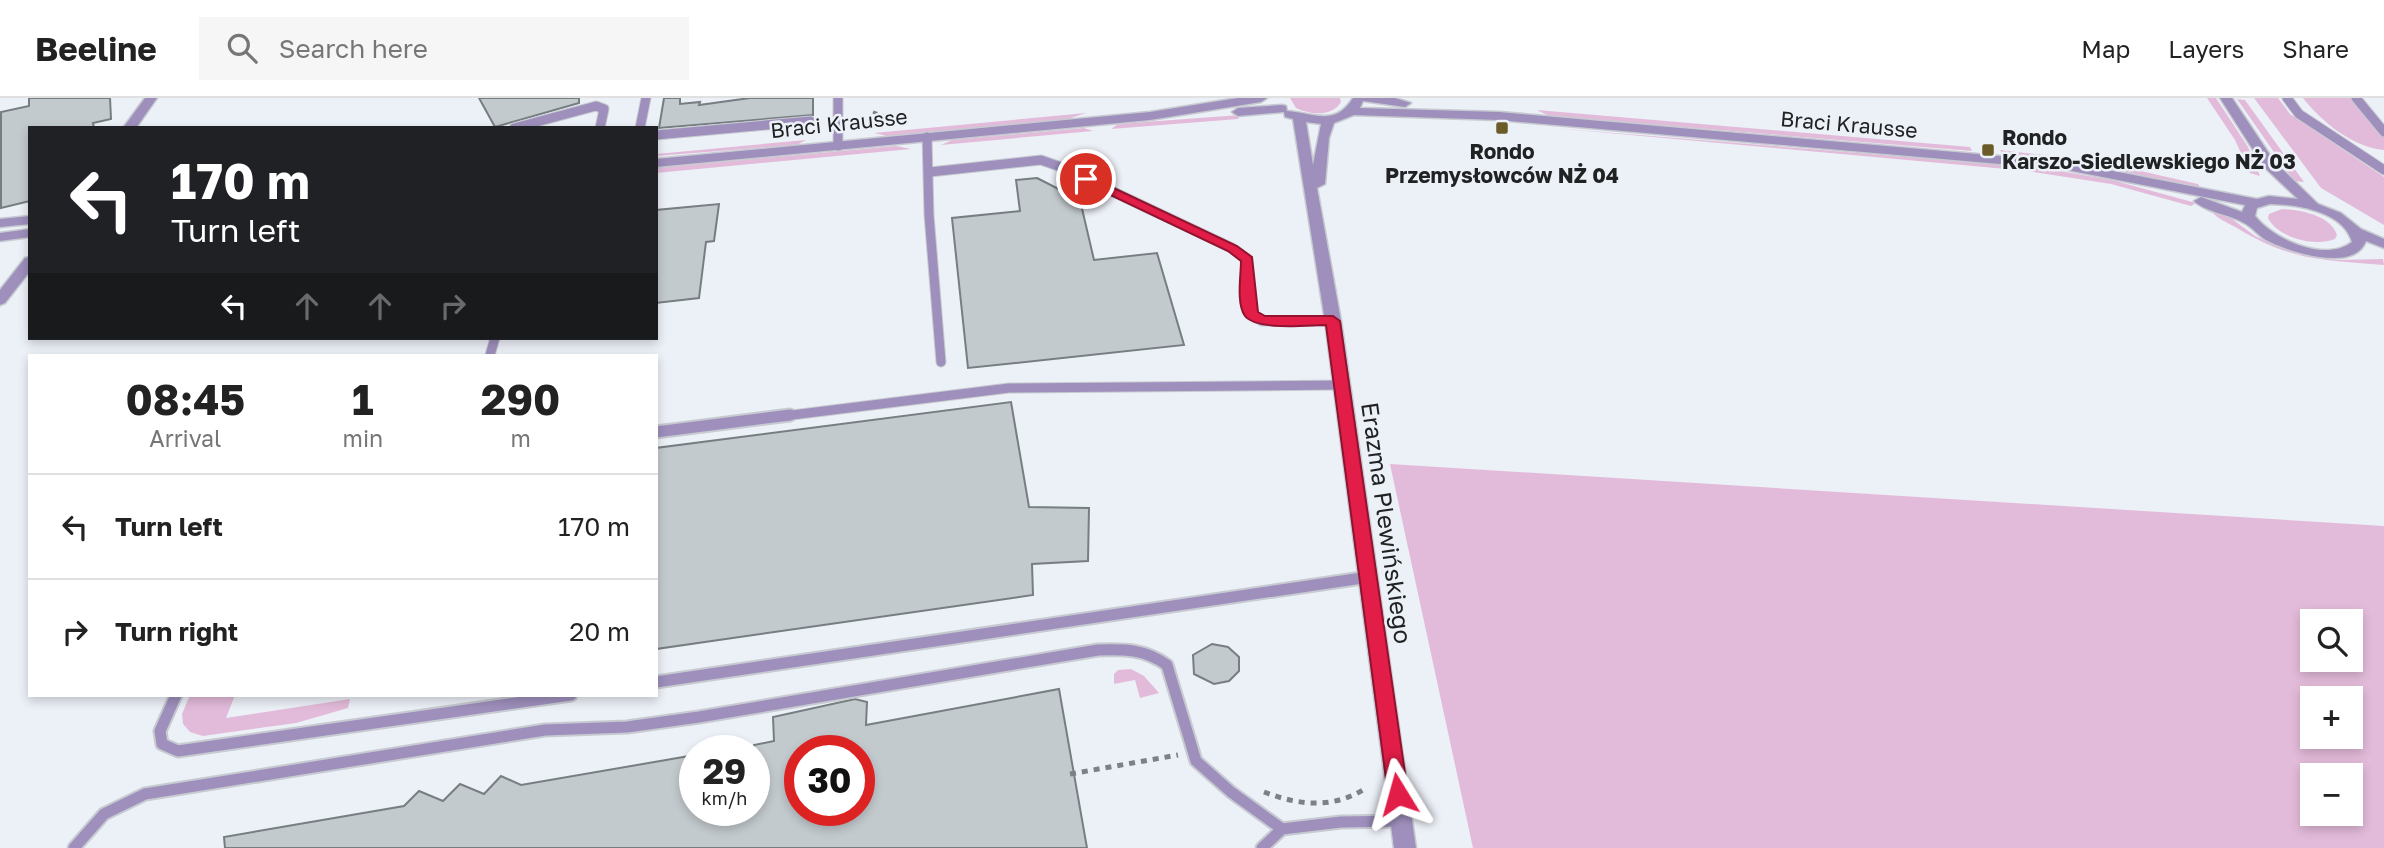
<!DOCTYPE html>
<html lang="en">
<head>
<meta charset="utf-8">
<style>
	body { margin:0; font-family:"Golos Text",sans-serif; background:#f6f6f6; color:#222; height:100vh; display:flex; flex-direction:column; font-size:26px; white-space:nowrap }
	* { box-sizing:border-box; margin:0 }
	p { font-size:23px; color:#767676 }
	.icon { flex:none; width:38px; height:38px; fill:none; stroke:currentColor; stroke-width:2; stroke-linecap:round; stroke-linejoin:round }
	.map { position:relative; flex:1; overflow:hidden }
	.drawer { position:absolute; left:28px; top:256px; width:630px; height:343px; display:flex; flex-direction:column; background:#fff; border-radius:0px; box-shadow:0 4px 10px #0003 }
	.drawer>* { flex:none }
	.banner { position:absolute; left:28px; top:28px; width:630px; height:214px; border-radius:0px; box-shadow:0 4px 10px #0003; background:#202124; color:#fff; overflow:hidden }
	.fabs { position:absolute; left:2300px; top:511px; display:grid; gap:14px }
	.fabs a { display:grid; place-items:center; width:63px; height:63px; border-radius:0px; background:#fff; box-shadow:0 4px 10px #0003; font-size:35px }
	.speed { position:absolute; left:679px; top:637px; display:flex; gap:14px; font-size:35px; font-weight:700; text-align:center }
	.speed>* { display:grid; place-content:center; width:91px; height:91px; border-radius:50%; background:#fff; box-shadow:0 4px 10px #0003; line-height:1 }
	.speed small { font-size:18px; font-weight:400 }
	.speed .limit { border:10px solid #d22; background:#fff; color:#111 }
	.pin { position:absolute; display:grid; place-items:center; width:60px; height:60px; color:#fff; margin:-30px; border:4px solid #fff; border-radius:50%; box-shadow:0 2px 7px #0007 }
	.me { position:absolute; width:77px; margin:-38px; rotate:352deg; stroke-linejoin:round; filter:drop-shadow(0 0 5px #0008) }
	.turn { display:flex; align-items:center; gap:24px; height:147px; padding:0 28px; font-size:32px }
	.turn .icon { width:91px; height:91px; stroke-width:2.5 }
	.turn b { display:block; font-size:49px; line-height:60px }
	.lanes { display:flex; align-items:center; height:66px; padding:0 28px; background:#0003; justify-content:center; gap:35px; direction:ltr }
	.lanes .off { opacity:.35 }
	.eta { display:flex; justify-content:space-evenly; align-items:center; height:119px; text-align:center }
	.eta b { font-size:42px; font-weight:700; line-height:49px }
	ul { padding:0; list-style:none }
	li { display:flex; align-items:center; gap:21px; height:105px; padding:0 28px; border-top:2px solid #e0e0e0 }
	li div { flex:1 }
	li b { display:block; font-size:26px }
	li em { font-style:normal }
	header { display:flex; align-items:center; gap:42px; box-sizing:border-box; height:98px; padding:0 35px; background:#fff; border-bottom:2px solid #e0e0e0 }
	header strong { font-size:33px }
	nav { display:flex; gap:38px; margin-inline-start:auto; font-size:24px }
	.search { width:490px; height:63px; background:#f6f6f6; display:flex; align-items:center; gap:18px; box-sizing:border-box; padding:0 24px; border-radius:0px; color:#767676; font-size:26px }
	.map>svg:first-child { display:block }
</style>
</head>
<body>
<header>
<strong>Beeline</strong>
<div class="search"><svg class="icon" aria-label="search" viewBox="0 0 24 24"><circle cx="10" cy="10" r="6"/><path d="M15 15l6 6"/></svg>Search here</div>
<nav><a>Map</a><a>Layers</a><a>Share</a></nav>
</header>
<div class="map">
<svg width="2384" height="750" viewBox="0 0 2384 750">
	<rect width="100%" height="100%" fill="#ecf0f7"/>
	<g fill="#e3bbda" fill-rule="evenodd">
		<path d="M1290 0H1340L1341 4C1332 19 1310 17 1296 10Z"/>
		<polygon points="2207,0 2216,0 2248,49 2260,78 2250,75 2235,42"/>
		<polygon points="2254,0 2278,0 2290,16 2384,79 2384,127 2321,90"/>
		<path d="M2303 0H2352L2384 39V52C2352 49 2322 24 2303 0Z"/>
		<polygon points="2237,1 2245,2 2304,84 2294,83"/>
		<polygon points="1537,12 1970,49 1972,53 1549,18"/>
		<polygon points="1086,15 1068,21 887,38 874,35"/>
		<polygon points="1240,17 1238,21 1111,31 1118,26"/>
		<polygon points="1084,30 1093,33 941,47 952,42"/>
		<polygon points="1553,30 2042,70 2112,82 2196,105 2191,108 2111,86 2028,73"/>
		<polygon points="806,42 797,47 656,58 656,56"/>
		<polygon points="896,48 911,51 656,75 656,70"/>
		<polygon points="2000,52 2096,63 2198,86 2201,91 2092,66 2003,56"/>
		<path d="M2282 111C2301 112 2330 117 2337 137L2335 141C2315 149 2278 140 2268 120L2269 116Z"/>
		<path d="M2210 112 2224 115 2255 138 2298 156 2336 162 2383 161 2384 167C2323 162 2291 163 2237 130 2228 125 2216 120 2210 112Z"/>
		<path d="M1390 366 2384 428V750H1473ZM2312 523H2350V562H2312ZM2312 600H2350V639H2312ZM2312 677H2350V716H2312Z"/>
		<polygon points="1131,571 1144,578 1159,595 1140,600 1135,582 1114,586 1114,576 1118,572"/>
		<polygon points="190,597 235,597 226,620 350,601 348,610 296,625 203,638 190,634 183,626 182,616"/>
	</g>
	<g fill="#c3cace" stroke="#777e82" stroke-width="2" fill-rule="evenodd">
		<polygon points="29,0 110,0 111,21 93,25 94,30 30,30 30,103 1,110 1,14 29,8"/>
		<polygon points="479,0 579,0 579,5 495,29"/>
		<polygon points="664,0 680,0 680,6 700,4 699,7 750,0 813,0 813,17 659,30"/>
		<polygon points="1037,80 1080,102 1094,162 1157,155 1184,247 968,270 952,120 1020,113 1016,82"/>
		<polygon points="719,106 714,143 706,144 699,200 656,205 656,112"/>
		<polygon points="1011,304 1029,409 1089,410 1088,463 1032,466 1033,497 656,551 656,350"/>
		<polygon points="1212,546 1228,549 1239,559 1239,573 1229,583 1214,586 1194,576 1193,557"/>
		<path d="M1059 591 1087 750H225L224 739 404 708 419 693 443 703 460 686 484 696 501 678 521 687 695 657V712H754V647L774 643 773 619 855 601 867 604 866 627ZM800 653H859V712H800Z"/>
	</g>
	<g fill="none" stroke-linecap="round" stroke-linejoin="round">
		<g stroke="#c7cbd1" stroke-width="11">
			<g id="service-far1">
				<polyline points="838,0 838,48"/>
				<polyline points="2287,0 2299,16 2384,72"/>
				<polyline points="2356,0 2384,34"/>
				<polyline points="514,30 596,8 604,11 600,30"/>
				<polyline points="640,30 646,0"/>
				<polyline points="656,37 810,23"/>
				<polyline points="927,39 929,117 941,264"/>
				<polyline points="930,74 1041,62 1061,69 1232,150 1247,162 1251,216 1262,223 1333,223"/>
				<polyline points="490,257 495,240"/>
				<polyline points="776,319 1009,290 1342,287"/>
			</g>
		</g>
		<g stroke="#c7cbd1" stroke-width="15">
			<g id="service">
				<polyline points="656,334 790,317"/>
				<polyline points="656,584 1369,479"/>
				<polyline points="176,597 160,633 162,646 178,653 571,597"/>
				<path d="M74 750 104 716 145 696 545 632 627 629 699 619 1098 552C1124 551 1145 551 1167 567L1196 663 1231 694 1282 731"/>
				<polyline points="1262,750 1282,731 1341,724 1401,723"/>
			</g>
		</g>
		<g stroke="#c7cbd1" stroke-width="3">
			<g id="minor">
				<polygon points="145,0 157,0 136,30 123,30"/>
				<polygon points="1238,0 1267,0 1261,4 1150,22 656,69 656,61 1150,14"/>
				<path d="M1353 0H1395L1411 5 1405 9 1363 3 1360 10 1499 14 2067 64 2257 101 2269 98 2298 101 2264 69 2220 0H2232L2274 63 2318 106 2341 115 2361 131 2384 141V150L2366 143C2354 176 2287 153 2266 142 2258 137 2252 129 2244 125 2229 116 2207 115 2194 103L2201 99 2242 114 2245 107 2067 72 1499 22 1354 17 1334 25 1329 40 1325 86 1317 90 1341 223 1416 750H1394L1325 223 1293 21 1285 19 1284 14 1238 18 1232 14 1238 10 1282 7 1286 8 1287 13C1314 15 1335 29 1353 0ZM1306 24 1321 26 1313 67ZM2270 106C2298 107 2343 113 2352 144 2325 165 2273 141 2255 118L2257 110Z"/>
				<polygon points="30,118 30,126 0,129 0,121"/>
				<polygon points="30,131 30,139 0,143 0,135"/>
				<polygon points="30,159 30,173 5,205 0,207 0,192 25,160"/>
			</g>
		</g>
		<polyline stroke="#7d8084" stroke-width="3.5" stroke-dasharray="4.5 4.5" stroke-linecap="butt" points="873,14 883,18 885,28"/>
		<g stroke="#7d8084" stroke-width="5" stroke-dasharray="6 6" stroke-linecap="butt">
			<polyline points="1070,676 1178,657"/>
			<path d="M1264 694C1298 707 1331 711 1363 692"/>
		</g>
		<use href="#service-far1" stroke="#9e8fbc" stroke-width="9"/>
		<use href="#service" stroke="#9e8fbc" stroke-width="11"/>
		<use href="#minor" fill="#9e8fbc" fill-rule="evenodd"/>
	</g>
	<path fill="#e11d48" stroke="#92132f" stroke-width="2" d="M1086 77 1237 148 1252 159 1258 214 1265 218H1333L1340 223 1408 696 1405 702 1398 704 1390 702 1388 696 1326 227C1308 227 1257 233 1245 218 1236 205 1241 178 1241 163L1228 153 1081 83 1079 81Z"/>
	<g fill="#6a5b29" stroke="#ecf0f7" stroke-width="2.5">
		<rect x="1495" y="23" width="14" height="14" rx="3.5"/>
		<rect x="1981" y="45" width="14" height="14" rx="3.5"/>
	</g>
	<g text-anchor="middle" stroke-width="5" stroke-linejoin="round" paint-order="stroke">
		<g font-size="21" fill="#202224" stroke="#ecf0f7">
			<text transform="translate(839 26) rotate(-6)" y="7">Braci Krausse</text>
			<text transform="translate(1849 27) rotate(5)" y="7">Braci Krausse</text>
		</g>
		<g font-size="21" font-weight="bold" fill="#202224" stroke="#ecf0f7" text-anchor="start">
			<text x="2002" y="47">Rondo<tspan x="2002" dy="24">Karszo-Siedlewskiego NŻ 03</tspan></text>
			<text x="1502" y="61" text-anchor="middle">Rondo<tspan x="1502" dy="24">Przemysłowców NŻ 04</tspan></text>
		</g>
		<g font-size="24" fill="#202224" stroke="#ecf0f7">
			<text transform="translate(1386 425) rotate(82)" y="8">Erazma Plewińskiego</text>
		</g>
	</g>
</svg>
<div class="fabs">
<a><svg class="icon" aria-label="search" viewBox="0 0 24 24"><circle cx="10" cy="10" r="6"/><path d="M15 15l6 6"/></svg></a>
<a>+</a>
<a>−</a>
</div>
<div class="speed"><div>29<small>km/h</small></div><div class="limit">30</div></div>
<div class="pin" style="left:1086px;top:81px;background:#d93025"><svg class="icon" aria-label="arrive" viewBox="0 0 24 24"><path d="M6 21V4h12l-3 4 3 4H6"/></svg></div>
<svg class="me" style="left:1398px;top:696px" viewBox="-20 -20 40 40"><path d="M0-17L14 15 0 8-14 15z" fill="#e11d48" stroke="#fff" stroke-width="4"/></svg>
<div class="banner">
<div class="turn"><svg class="icon" aria-label="left" viewBox="0 0 24 24"><path d="M17 20v-9H6M10 6l-5 5 5 5"/></svg><div><b>170 m</b>Turn left</div></div>
<div class="lanes"><svg class="icon" aria-label="left" viewBox="0 0 24 24"><path d="M17 20v-9H6M10 6l-5 5 5 5"/></svg><svg class="icon off" aria-label="ahead" viewBox="0 0 24 24"><path d="M12 20V5M6 11l6-6 6 6"/></svg><svg class="icon off" aria-label="ahead" viewBox="0 0 24 24"><path d="M12 20V5M6 11l6-6 6 6"/></svg><svg class="icon off" aria-label="right" viewBox="0 0 24 24"><path d="M7 20v-9h11M14 6l5 5-5 5"/></svg></div>
</div>
<section class="drawer">
<div class="eta">
<div><b>08:45</b><p>Arrival</p></div>
<div><b>1</b><p>min</p></div>
<div><b>290</b><p>m</p></div>
</div>
<ul>
<li><svg class="icon" aria-label="left" viewBox="0 0 24 24"><path d="M17 20v-9H6M10 6l-5 5 5 5"/></svg><div><b>Turn left</b></div><em>170 m</em></li>
<li><svg class="icon" aria-label="right" viewBox="0 0 24 24"><path d="M7 20v-9h11M14 6l5 5-5 5"/></svg><div><b>Turn right</b></div><em>20 m</em></li>
</ul>
</section>
</div>
</body>
</html>
